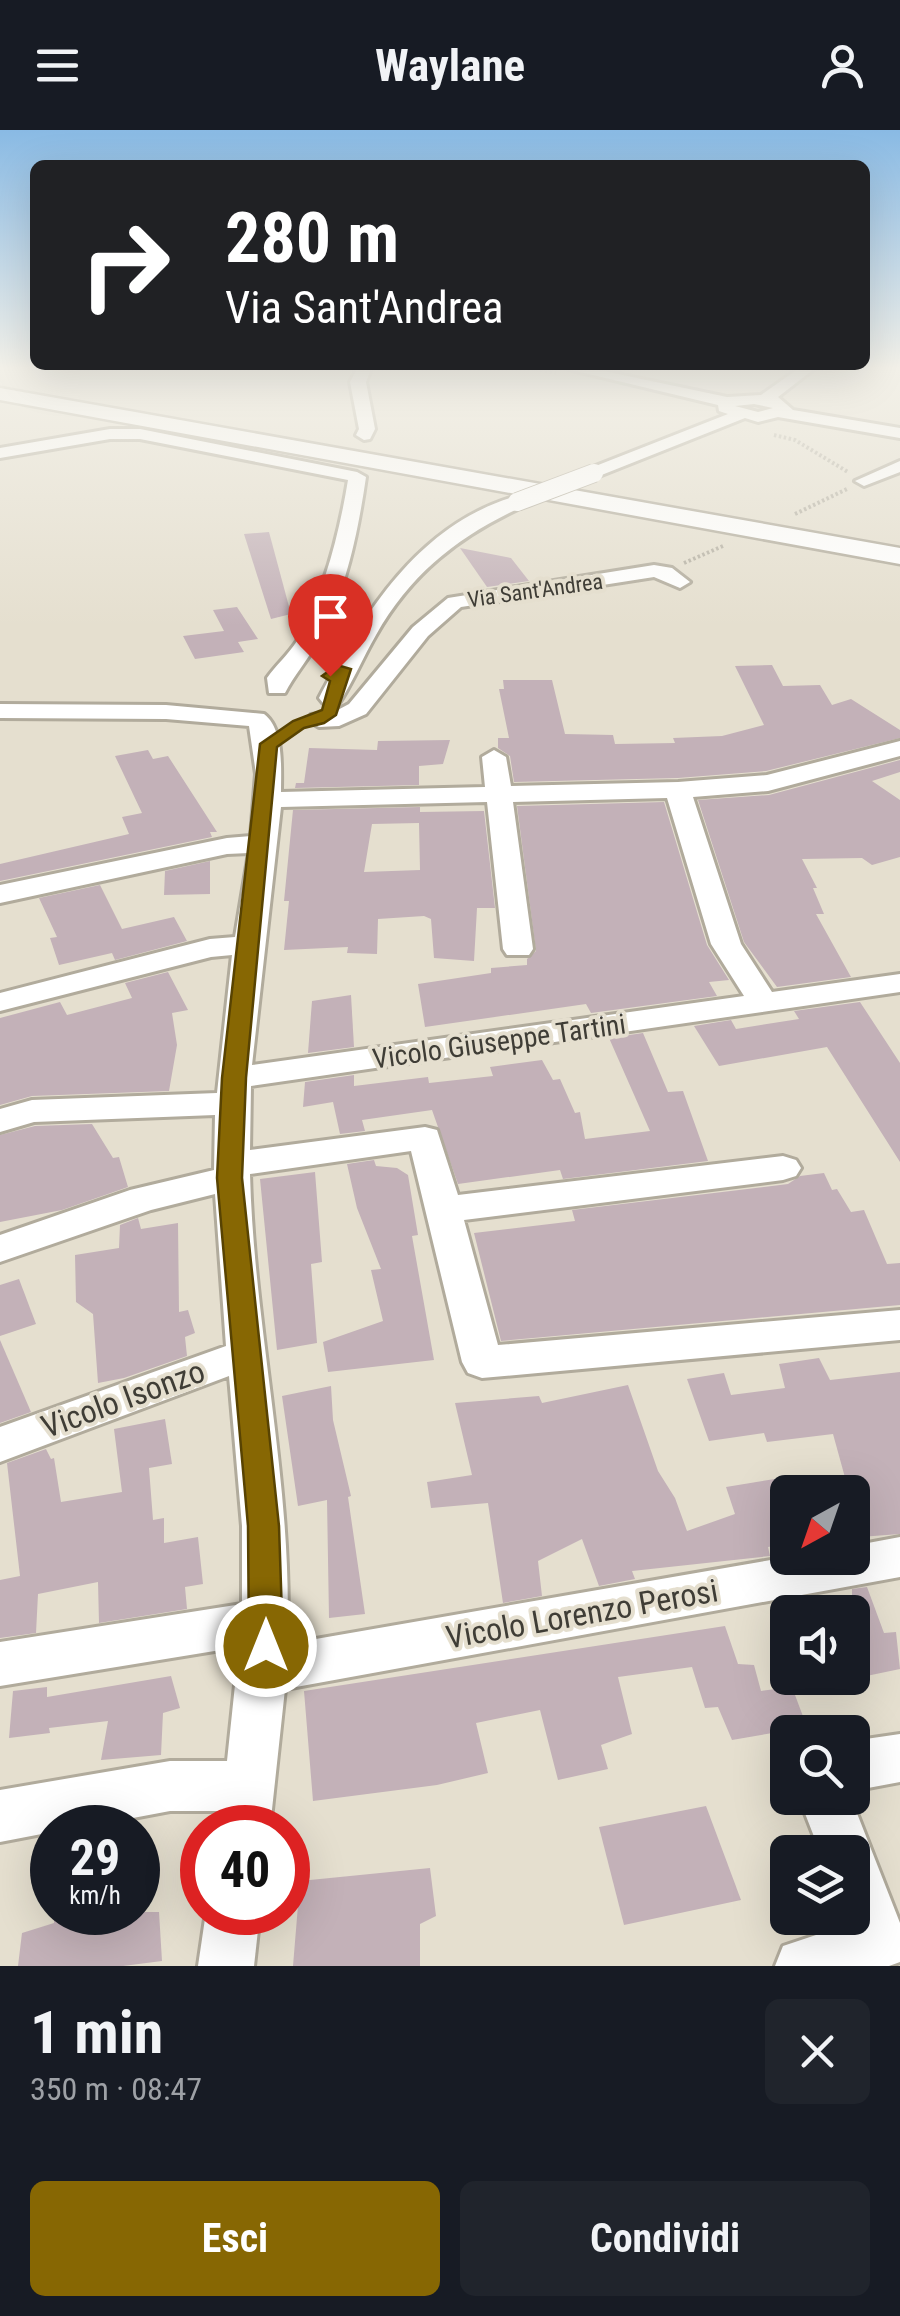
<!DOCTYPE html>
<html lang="it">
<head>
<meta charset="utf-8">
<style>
	body { margin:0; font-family:"Roboto Condensed",sans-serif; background:#20242c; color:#f1f3f6; height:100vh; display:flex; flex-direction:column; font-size:38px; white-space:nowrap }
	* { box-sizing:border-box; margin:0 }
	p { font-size:32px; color:#9ea1a6 }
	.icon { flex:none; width:55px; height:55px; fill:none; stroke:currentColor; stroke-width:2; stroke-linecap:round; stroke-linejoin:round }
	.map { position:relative; height:1836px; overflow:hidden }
	.side { display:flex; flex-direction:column; background:#171b24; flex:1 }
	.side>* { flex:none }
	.banner { position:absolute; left:30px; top:30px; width:840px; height:210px; border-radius:15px; box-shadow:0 10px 40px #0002; background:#202124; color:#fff; overflow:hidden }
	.needle { width:65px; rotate:220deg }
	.buttons { position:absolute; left:770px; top:1345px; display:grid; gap:20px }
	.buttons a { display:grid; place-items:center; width:100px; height:100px; border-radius:15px; background:#171b24; box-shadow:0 10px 40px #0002; font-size:50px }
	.speed { position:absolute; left:30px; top:1675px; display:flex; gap:20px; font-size:50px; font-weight:700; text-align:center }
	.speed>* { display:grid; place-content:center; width:130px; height:130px; border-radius:50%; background:#171b24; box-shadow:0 10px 40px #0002; line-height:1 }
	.speed small { font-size:25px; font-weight:400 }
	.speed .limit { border:15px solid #d22; background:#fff; color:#111 }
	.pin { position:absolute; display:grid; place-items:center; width:85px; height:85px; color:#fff; margin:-102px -42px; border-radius:50% 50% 50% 0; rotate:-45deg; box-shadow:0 0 10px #0007 }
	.pin .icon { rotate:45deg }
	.me { position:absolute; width:110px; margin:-55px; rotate:0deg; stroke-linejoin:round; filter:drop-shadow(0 0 8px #0008) }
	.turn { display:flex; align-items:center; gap:35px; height:210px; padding:0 30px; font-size:45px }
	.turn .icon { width:130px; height:130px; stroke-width:2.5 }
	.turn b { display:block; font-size:70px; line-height:85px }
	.round { display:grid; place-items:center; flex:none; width:105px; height:105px; border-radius:15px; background:#20242c }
	.head { display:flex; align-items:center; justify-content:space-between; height:170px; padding:0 30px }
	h1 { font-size:60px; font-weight:700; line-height:75px }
	.cta { display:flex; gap:20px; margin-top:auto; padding:20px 30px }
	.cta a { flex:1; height:115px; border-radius:15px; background:#876703; color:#fff; font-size:40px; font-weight:700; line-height:115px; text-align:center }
	.cta a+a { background:#20242c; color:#f1f3f6 }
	header { display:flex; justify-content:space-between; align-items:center; height:130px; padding:0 30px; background:#171b24; font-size:45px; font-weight:700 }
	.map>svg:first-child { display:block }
</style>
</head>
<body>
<header><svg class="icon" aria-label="menu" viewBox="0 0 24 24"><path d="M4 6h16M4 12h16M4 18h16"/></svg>Waylane<svg class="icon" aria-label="person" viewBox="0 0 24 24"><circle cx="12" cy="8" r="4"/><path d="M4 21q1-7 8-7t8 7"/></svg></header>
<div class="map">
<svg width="900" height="1836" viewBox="0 0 900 1836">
	<rect width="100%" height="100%" fill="#e5dfcf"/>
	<g fill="#c3b1b8" fill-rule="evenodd">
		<polygon points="269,402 291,484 271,489 244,404"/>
		<polygon points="460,418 511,428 529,451 487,457"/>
		<polygon points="237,477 258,509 238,512 244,522 195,529 183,506 224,501 213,480"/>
		<polygon points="772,535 783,556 820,555 832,575 851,569 900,600 900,608 766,641 678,648 514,652 510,626 498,618 498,608 509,608 499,559 504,559 503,550 552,550 565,604 613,605 615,614 675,613 673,608 722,606 764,595 735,536"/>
		<polygon points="450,610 443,634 419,636 419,655 295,658 296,653 304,653 309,618 377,620 378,611"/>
		<polygon points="148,620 153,629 168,626 217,702 210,702 212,707 0,751 0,734 129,704 122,687 142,683 115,626"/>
		<polygon points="900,630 900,642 872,651 900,670 900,727 872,735 862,728 802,729 817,758 813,758 824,784 816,784 851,847 777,857 744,812 698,670 769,665"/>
		<polygon points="664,672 707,815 729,850 709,852 717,866 591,883 586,874 425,897 418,854 491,843 491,838 527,835 527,829 536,821 517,676"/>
		<path d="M420 677V682L484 681 495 778H477L474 831 434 828 431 789 424 786 378 789 377 824 347 823 348 817 284 820 289 771H284L293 680ZM419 693 420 740 364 742 372 694Z"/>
		<polygon points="210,731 210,764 164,765 165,741"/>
		<polygon points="100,755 122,799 174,787 187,811 115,830 112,823 59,835 50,808 57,807 39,768"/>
		<polygon points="168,842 188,880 172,883 177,915 169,961 32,966 0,975 0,888 60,872 67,885 132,868 125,853"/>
		<polygon points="351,865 354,917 308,923 312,871"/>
		<polygon points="860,872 900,933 900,1032 827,917 719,936 694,896 731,890 736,899 799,889 794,881"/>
		<polygon points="643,903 668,962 683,961 708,1031 563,1049 560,1040 458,1054 432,980 362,990 365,1001 340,1004 333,972 303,977 305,952 354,945 354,956 428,947 429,953 493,946 490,937 542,930 553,950 560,949 575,983 580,982 585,1009 650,1001 609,908"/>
		<polygon points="92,994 113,1028 119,1027 128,1057 62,1080 0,1092 0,1005 35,996"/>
		<polygon points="374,1030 376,1036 397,1038 408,1045 418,1105 412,1106 434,1230 328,1242 323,1212 383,1191 371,1140 381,1139 357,1078 347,1034"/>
		<polygon points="315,1042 322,1132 311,1134 317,1213 277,1220 260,1049"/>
		<polygon points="824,1043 832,1060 837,1059 851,1082 864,1080 887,1134 900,1133 900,1175 501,1211 474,1103 575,1091 572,1080 788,1054 800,1046"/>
		<polygon points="138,1088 141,1099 178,1093 179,1182 188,1180 195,1203 185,1207 187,1226 124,1248 98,1253 93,1184 76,1172 75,1125 119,1118 120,1095"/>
		<polygon points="19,1149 36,1194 0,1206 0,1155"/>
		<polygon points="0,1210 31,1282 0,1293"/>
		<polygon points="819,1228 830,1250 900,1242 900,1404 860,1407 852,1362 849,1362 833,1304 767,1312 764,1303 709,1311 687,1249 724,1243 731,1265 785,1258 779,1234"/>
		<polygon points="628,1255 658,1341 675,1368 687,1401 735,1384 726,1357 781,1348 788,1365 788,1414 768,1417 770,1426 632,1441 635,1449 599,1456 582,1409 538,1431 542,1466 503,1473 488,1373 431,1378 427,1352 472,1345 455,1273 539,1266 542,1273"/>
		<polygon points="331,1256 333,1290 351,1366 348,1367 365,1484 329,1488 327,1370 298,1376 282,1266"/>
		<polygon points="165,1289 172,1334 149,1338 153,1390 164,1388 164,1413 198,1407 203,1454 185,1457 187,1479 99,1493 98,1452 38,1464 36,1503 0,1508 0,1450 20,1446 7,1333 46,1319 51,1329 54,1328 61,1372 122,1362 114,1299"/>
		<polygon points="867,1457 884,1503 896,1502 900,1539 852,1549 852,1459"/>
		<polygon points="725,1496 738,1534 754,1535 761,1561 792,1557 807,1597 732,1610 718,1577 705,1578 692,1537 618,1547 632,1604 601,1615 608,1639 558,1650 540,1580 476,1593 488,1643 437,1655 313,1671 304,1561"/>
		<polygon points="171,1546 180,1578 163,1583 161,1625 101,1630 108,1591 49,1598 50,1603 9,1608 13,1561 47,1557 47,1567"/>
		<polygon points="706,1676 741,1770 624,1795 599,1697"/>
		<polygon points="430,1738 436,1786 420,1794 420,1836 293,1836 300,1751"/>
		<polygon points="54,1782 159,1782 162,1831 123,1836 18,1836 22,1803 54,1793"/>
	</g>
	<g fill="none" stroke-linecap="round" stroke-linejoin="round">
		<g stroke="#b1ab9c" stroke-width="6">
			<g id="minor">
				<polygon points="357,239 371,239 366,252 375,299 370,309 364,310 356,305 359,299 350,252"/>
				<path d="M568 239H594L727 267 761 265 798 239H814L778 267 793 280 900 298V308L778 287 758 292 745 288 594 348 585 343 588 339 728 284 719 281 718 275ZM754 274 773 278 758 282 735 276Z"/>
				<path d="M110 299H140L357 342 366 347C358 402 346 462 318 511 308 530 294 545 285 563H269L267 548C276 535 288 525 297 511 324 463 339 405 348 350L140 309H110L0 328V318Z"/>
				<polygon points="900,331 900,342 864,356 855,351"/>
				<path d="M517 366 524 368V376C460 405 411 443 376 505 363 527 353 552 339 573H323L319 568C364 484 418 394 517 366Z"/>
				<polygon points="654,435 672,438 690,452 680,458 654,447 461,477 428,506 366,584 339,596 319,597 307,590 311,585 334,582 349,574 413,497 448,468"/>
				<path d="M0 574 166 575 264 584C284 599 281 638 281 662L485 657 482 627 494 620 506 627 511 656 678 652 767 645 900 611V626L768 661 693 667 741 814 772 862 900 844V862L251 956 250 1020 425 997 437 1000 458 1065 783 1026 796 1030 801 1038 796 1046 783 1050 464 1090 498 1215 900 1180V1210L482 1248 468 1243 462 1232 411 1021 250 1044C254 1201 294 1358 287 1514L788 1427 852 1428V1416L900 1407V1447L285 1559 270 1698H218L220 1681H170L80 1698H52V1702L0 1712V1660L170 1631H227L239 1517 0 1556V1512L242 1474V1396L229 1246 0 1332V1297L226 1216 215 1064 151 1080 0 1132V1105L130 1060 214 1040 215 985 34 992 0 1002V979L32 970 217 963 232 825 211 827 0 881V863L210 809 235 807 249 723 227 724 0 773V755L227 708 251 706 256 644 249 596 166 589 0 588ZM667 668 711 814 744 866 252 935 281 677 487 672 503 819 507 825H529L533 819 513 672Z"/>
				<polygon points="900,1604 900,1652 852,1661 852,1611"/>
				<polygon points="799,1668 851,1668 900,1793 900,1832 889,1836 775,1836 783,1816 846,1795 843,1788 852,1788 852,1722 820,1722"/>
				<polygon points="206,1782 260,1782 254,1836 198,1836"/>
			</g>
		</g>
		<g stroke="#b1ab9c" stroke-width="5">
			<polygon id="highway" points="0,258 900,418 900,434 0,270"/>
		</g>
		<g stroke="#b3aea1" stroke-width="4" stroke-dasharray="2.5 2.5" stroke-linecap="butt">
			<polyline points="535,239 556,243"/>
			<polyline points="774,305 795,310 848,342"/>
			<polyline points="795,384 847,359"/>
			<polyline points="684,433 723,416"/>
		</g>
		<use href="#minor" fill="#fff" fill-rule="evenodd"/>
		<use href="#highway" fill="#fff" fill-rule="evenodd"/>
		<g stroke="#b1ab9c" stroke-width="20" stroke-linecap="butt">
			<polyline id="minor-bridge" points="517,372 594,343"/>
		</g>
		<use href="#minor-bridge" stroke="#fff" stroke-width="18"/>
	</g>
	<linearGradient id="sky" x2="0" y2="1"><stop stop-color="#89bae4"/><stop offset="0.48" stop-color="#f3f1e9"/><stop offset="1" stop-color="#f3f1e9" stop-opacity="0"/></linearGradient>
	<rect width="900" height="496" fill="url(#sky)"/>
	<polygon fill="#876703" stroke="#584302" stroke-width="2.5" points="337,535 351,539 336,585 324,593 304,598 277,617 246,948 242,1048 279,1396 283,1516 278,1527 266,1531 254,1527 249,1516 248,1396 217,1048 222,948 260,614 293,591 322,580 330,551 322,546"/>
	<g text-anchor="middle" stroke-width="8" stroke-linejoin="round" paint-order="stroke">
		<g font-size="22" fill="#3f3d36" stroke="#e5dfcf">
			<text transform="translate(535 460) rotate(-8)" y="8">Via Sant'Andrea</text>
		</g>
		<g font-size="28" fill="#3f3d36" stroke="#e5dfcf">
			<text transform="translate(499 911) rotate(-8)" y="10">Vicolo Giuseppe Tartini</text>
		</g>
		<g font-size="32" fill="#3f3d36" stroke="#e5dfcf">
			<text transform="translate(123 1269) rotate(-20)" y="11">Vicolo Isonzo</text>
			<text transform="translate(582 1484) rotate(-10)" y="11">Vicolo Lorenzo Perosi</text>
		</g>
	</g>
</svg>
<div class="buttons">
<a><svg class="needle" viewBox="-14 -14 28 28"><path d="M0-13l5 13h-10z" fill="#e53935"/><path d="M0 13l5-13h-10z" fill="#9ea1a6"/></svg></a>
<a><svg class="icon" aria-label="sound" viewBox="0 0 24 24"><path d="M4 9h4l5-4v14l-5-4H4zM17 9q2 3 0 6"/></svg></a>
<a><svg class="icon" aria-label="search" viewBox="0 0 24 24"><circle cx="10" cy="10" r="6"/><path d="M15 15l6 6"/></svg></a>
<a><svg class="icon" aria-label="layers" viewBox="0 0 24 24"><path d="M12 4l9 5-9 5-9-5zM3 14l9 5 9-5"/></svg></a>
</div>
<div class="speed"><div>29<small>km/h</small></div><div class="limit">40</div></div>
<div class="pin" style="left:330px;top:546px;background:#d93025"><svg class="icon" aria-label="arrive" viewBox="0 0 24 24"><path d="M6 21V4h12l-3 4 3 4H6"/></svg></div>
<svg class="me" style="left:266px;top:1516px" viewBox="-20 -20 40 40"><circle r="17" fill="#876703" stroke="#fff" stroke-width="3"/><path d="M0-11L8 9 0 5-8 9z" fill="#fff"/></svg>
<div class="banner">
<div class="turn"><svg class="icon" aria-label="right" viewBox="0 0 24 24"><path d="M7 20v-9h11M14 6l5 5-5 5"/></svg><div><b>280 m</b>Via Sant'Andrea</div></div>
</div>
</div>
<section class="side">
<div class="head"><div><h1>1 min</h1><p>350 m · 08:47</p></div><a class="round"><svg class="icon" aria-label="close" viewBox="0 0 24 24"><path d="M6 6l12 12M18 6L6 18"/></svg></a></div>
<div class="cta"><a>Esci</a><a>Condividi</a></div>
</section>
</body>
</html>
